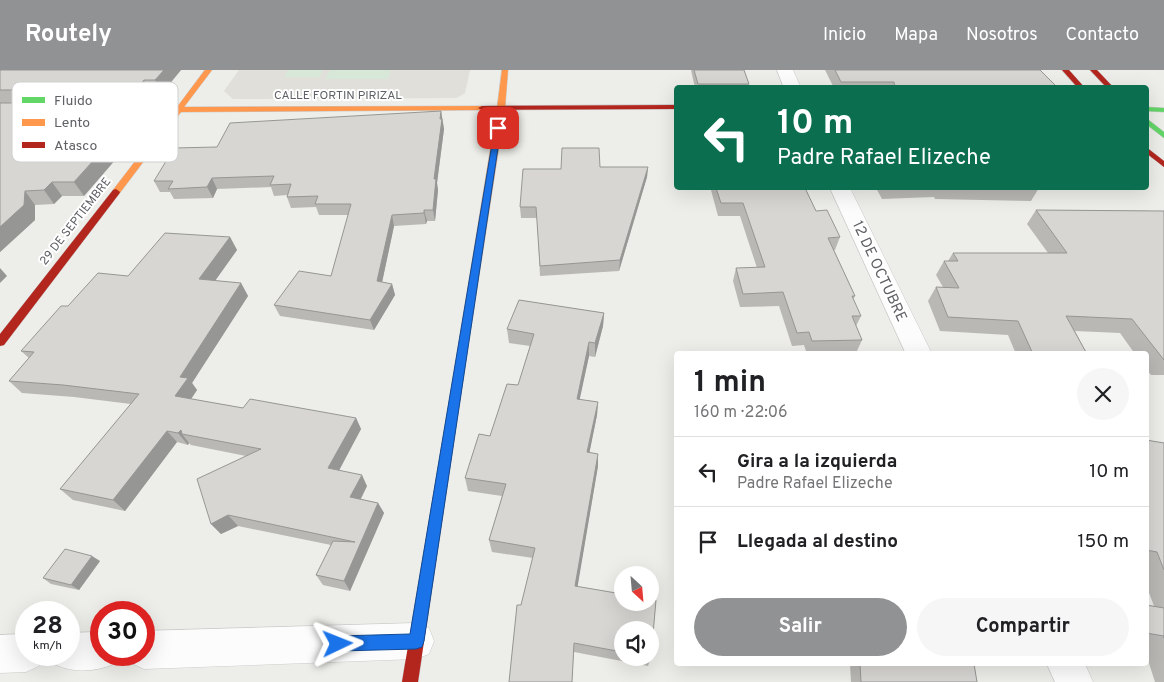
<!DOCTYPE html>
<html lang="es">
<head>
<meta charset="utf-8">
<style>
	body { margin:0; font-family:Overpass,sans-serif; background:#f6f6f6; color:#202124; height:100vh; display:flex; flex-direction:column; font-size:19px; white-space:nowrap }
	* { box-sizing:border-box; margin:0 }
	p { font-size:16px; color:#757577 }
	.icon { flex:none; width:28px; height:28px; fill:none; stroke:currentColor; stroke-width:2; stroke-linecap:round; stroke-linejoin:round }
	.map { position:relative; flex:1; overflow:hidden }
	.details { position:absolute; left:674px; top:281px; width:475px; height:315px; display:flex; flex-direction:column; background:#fff; border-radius:5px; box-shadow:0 5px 20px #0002 }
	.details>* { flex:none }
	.top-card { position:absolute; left:674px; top:15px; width:475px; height:105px; border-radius:5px; box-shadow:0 5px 20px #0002; background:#0b6e4f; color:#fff; overflow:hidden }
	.needle { width:32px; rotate:154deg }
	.fabs { position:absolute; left:614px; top:496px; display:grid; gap:10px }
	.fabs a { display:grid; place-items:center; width:45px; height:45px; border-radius:50%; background:#fff; box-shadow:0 5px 20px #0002; font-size:25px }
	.speed { position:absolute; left:15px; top:531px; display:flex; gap:10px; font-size:25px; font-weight:700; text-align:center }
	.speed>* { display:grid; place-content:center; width:65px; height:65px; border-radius:50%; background:#fff; box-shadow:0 5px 20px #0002; line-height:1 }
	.speed small { font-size:12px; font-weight:400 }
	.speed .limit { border:8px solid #d22; background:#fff; color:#111 }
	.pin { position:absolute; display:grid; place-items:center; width:42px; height:42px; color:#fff; margin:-21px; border-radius:10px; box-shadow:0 2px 8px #0006 }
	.me { position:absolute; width:55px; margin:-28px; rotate:88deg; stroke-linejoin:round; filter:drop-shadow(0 0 4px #0008) }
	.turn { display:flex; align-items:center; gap:18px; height:105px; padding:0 20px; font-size:22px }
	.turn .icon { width:65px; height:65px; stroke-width:2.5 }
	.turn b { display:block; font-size:35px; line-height:42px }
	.round { display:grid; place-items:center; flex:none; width:52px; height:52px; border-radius:26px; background:#f6f6f6 }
	.summary { display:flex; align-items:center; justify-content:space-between; height:85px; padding:0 20px }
	h1 { font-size:30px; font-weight:700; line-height:38px }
	.button { display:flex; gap:10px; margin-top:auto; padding:10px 20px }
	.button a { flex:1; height:58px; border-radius:30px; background:#909293; color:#fff; font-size:20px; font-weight:700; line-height:58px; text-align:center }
	.button a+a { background:#f6f6f6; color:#202124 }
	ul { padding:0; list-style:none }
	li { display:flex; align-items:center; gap:15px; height:70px; padding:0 20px; border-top:1px solid #e0e0e0 }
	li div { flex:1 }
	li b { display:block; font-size:19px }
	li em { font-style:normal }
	header { display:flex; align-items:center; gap:30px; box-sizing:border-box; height:70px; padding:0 25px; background:#909293; color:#fff }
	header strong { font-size:24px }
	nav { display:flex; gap:28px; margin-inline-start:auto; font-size:18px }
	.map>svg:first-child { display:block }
</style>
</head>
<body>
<header>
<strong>Routely</strong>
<nav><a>Inicio</a><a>Mapa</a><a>Nosotros</a><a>Contacto</a></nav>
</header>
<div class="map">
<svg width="1164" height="612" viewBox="0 0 1164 612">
	<rect width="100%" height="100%" fill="#edede9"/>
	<polygon fill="#e0dfd9" points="239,0 470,0 465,23 457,28 233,29 224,21"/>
	<g fill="#d8e8d8">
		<polygon points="288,0 323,0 320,7 284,7"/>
		<polygon points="330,0 391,0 388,9 325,9"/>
	</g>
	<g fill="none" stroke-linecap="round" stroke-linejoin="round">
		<g stroke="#cacbca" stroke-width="1">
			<g id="street">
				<polygon points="777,0 793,0 801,18 784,18"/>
				<polygon points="830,118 850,118 932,284 906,284"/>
				<polygon points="416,553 429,558 434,571 429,584 416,589 144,599 131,593 127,585 144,585 144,561"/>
				<path d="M101 562V585H118L114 594C95 602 75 603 56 595L52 585H69V563Z"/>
				<polygon points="26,564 26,585 44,585 39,596 26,602 0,603 0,565"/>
				<polygon points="1047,594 1085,594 1093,612 1055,612"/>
			</g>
		</g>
		<g stroke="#c8c9c9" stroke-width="1">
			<g id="fast">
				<polygon points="1146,37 1164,38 1164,42 1146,41"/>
				<polygon points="1146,48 1164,62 1164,68 1146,54"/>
			</g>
		</g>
		<g stroke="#c8c9c9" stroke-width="1">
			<g id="slow">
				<polygon points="205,0 212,0 184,37 482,36 486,38 482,40 181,42 119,124 113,124 113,120 173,42 87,42 87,38 177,37"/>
				<polygon points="502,0 508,0 505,38 467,284 462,288 457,284 497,38"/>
			</g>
		</g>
		<g stroke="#c8c9c9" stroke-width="1">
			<g id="jam">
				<polygon points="1062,0 1069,0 1085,18 1078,18"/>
				<polygon points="1090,0 1097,0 1114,18 1107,18"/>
				<polygon points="676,35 676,39 482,40 478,38 482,36"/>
				<polygon points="1146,77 1164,91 1164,97 1146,83"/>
				<polygon points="116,119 120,122 119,124 4,275 0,276 0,264 113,120"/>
				<polygon points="462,280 467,284 418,612 402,612 457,284"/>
			</g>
		</g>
		<use href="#street" fill="#fcfcfc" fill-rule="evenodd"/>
		<use href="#fast" fill="#63d668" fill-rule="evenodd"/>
		<use href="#slow" fill="#ff974d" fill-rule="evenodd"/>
		<use href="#jam" fill="#b3261e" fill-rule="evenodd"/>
	</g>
	<g fill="#b9b8b5" fill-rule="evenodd">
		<polygon points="0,0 181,0 162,23 151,23 144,32 29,33 124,33 131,47 120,60 121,60 129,74 84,126 62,126 54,134 35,135 35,150 0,182"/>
		<polygon points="691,0 744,0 749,14 748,18 695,18"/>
		<polygon points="825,0 1040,0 1058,18 834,18"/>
		<polygon points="441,41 444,59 437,113 438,120 435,151 427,151 426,154 394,156 382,212 392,214 395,225 374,260 280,246 274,235 331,206 348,145 319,145 316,137 291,138 287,127 287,125 274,126 271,117 217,119 213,128 174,129 170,122 160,122 154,111 217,77"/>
		<polygon points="648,97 647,107 619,201 540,206 537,148 521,148 520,137 561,99"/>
		<polygon points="712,118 805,118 816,141 840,167 835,180 834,180 855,226 853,230 861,246 856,256 862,270 856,283 807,284 804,275 792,276 779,236 740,237 733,211 736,198 757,198 740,146 718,146 711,120"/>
		<polygon points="876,118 1039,118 1031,131 935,129 934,127 882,129"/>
		<polygon points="1036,140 1164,141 1164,305 1151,305 1146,299 1146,284 1135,284 1120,263 1075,261 1087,284 1016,284 1008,265 940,261 928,231 936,217 943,217 936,205 944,191 948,191 953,183 1048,183 1027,154"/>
		<polygon points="230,167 237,180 215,211 241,213 248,226 192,313 197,320 191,329 243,338 356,348 361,359 339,400 367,416 361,429 378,433 384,443 350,521 323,515 316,505 331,475 238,456 221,464 211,454 246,386 191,375 189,373 188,375 177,372 125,441 73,430 60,419 131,334 74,327 22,323 9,311 29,288 21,281 68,236 128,206"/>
		<path d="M519 230 604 243 603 256 595 287 589 286 579 330 598 332 597 345 589 383 598 384V396L577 517 622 524V532H650V529L656 530 651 587 648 596 574 582 572 612H509L517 535H521L533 488 492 482 489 470 502 426 468 421 465 408 479 364 490 366 507 314 518 315 530 276 509 273 507 259ZM622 560H650V588H622Z"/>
		<polygon points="1146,370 1164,373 1164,612 1155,612 1146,584 1146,535 1154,536 1146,515"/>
		<polygon points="100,491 79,520 51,514 43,508"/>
		<polygon points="850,594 974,594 977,612 851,612"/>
	</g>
	<g fill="#969694">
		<polygon points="164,0 181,0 162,23 155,10"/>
		<polygon points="144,10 151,23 144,32 136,19"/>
		<polygon points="124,33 131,47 108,74 100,60"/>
		<polygon points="441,41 444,59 437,113 438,120 435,151 433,140 434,109"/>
		<polygon points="121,60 129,74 84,126 74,112"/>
		<polygon points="648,97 647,107 619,201 620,190"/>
		<polygon points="212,108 217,119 213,128 207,117"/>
		<polygon points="52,112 62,126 54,134 44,120"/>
		<polygon points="25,121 35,135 35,150 0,182 0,157"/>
		<polygon points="424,140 427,151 426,154 424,143"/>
		<polygon points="392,145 394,156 380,222 377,211"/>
		<polygon points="230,167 237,180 207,222 199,209"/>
		<polygon points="0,198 7,206 0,213"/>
		<polygon points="241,213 248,226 192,313 197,320 185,338 175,326 180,307"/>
		<polygon points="392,214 395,225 374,260 370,250"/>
		<polygon points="604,243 603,256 595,287 595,273"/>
		<polygon points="589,272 589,286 577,342 577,329"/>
		<polygon points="598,332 597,345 587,395 587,382"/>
		<polygon points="356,348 361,359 334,410 328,398"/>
		<polygon points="181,360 182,364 189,373 188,375 178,363"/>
		<polygon points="167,361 177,372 125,441 113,430"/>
		<polygon points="598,384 598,396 576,526 575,516"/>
		<polygon points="362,405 367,416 356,438 350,427"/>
		<polygon points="378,433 384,443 350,521 344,511"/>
		<polygon points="228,445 238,456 221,464 211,454"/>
		<polygon points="92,486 100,491 79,520 71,515"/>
	</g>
	<g fill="#d7d6d3" stroke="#969694">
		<polygon points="0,0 164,0 155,10 144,10 136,19 0,20"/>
		<polygon points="694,0 744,0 749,14 698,14"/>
		<polygon points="835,0 1040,0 1058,18 895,18 894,12 841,12"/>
		<polygon points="0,33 124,33 100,60 121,60 74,112 52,112 44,120 25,121 24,135 0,157"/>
		<polygon points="441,41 440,49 442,49 434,109 436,109 433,140 424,140 424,143 392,145 377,211 392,214 370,250 274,235 299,201 331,206 351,134 315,134 318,126 287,127 291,114 270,115 274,106 212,108 207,117 168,119 173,111 154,111 174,78 217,77 230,53"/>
		<polygon points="562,78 599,78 600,97 648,97 620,190 540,196 536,137 520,137 523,99 561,99"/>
		<polygon points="716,118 805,118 816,141 827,140 840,167 828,168 855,226 852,226 861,246 852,246 862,270 812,271 809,262 797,263 783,222 743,224 736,198 765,197 743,133 721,133"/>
		<polygon points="1036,140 1164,141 1164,290 1132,249 1066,246 1087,284 1033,284 1018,251 948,247 936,217 959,218 944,191 958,191 953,183 1067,183"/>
		<polygon points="165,163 230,167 199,209 241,213 180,307 188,308 175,326 243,338 250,329 356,348 328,398 362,405 350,427 378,433 344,511 316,505 333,471 355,472 228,445 211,454 197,409 261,379 182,364 181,360 178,363 167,361 113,430 60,419 139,324 63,315 9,311 34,282 21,281 61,236 68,236 98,203 128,206"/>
		<polygon points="519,230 604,243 595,273 589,272 577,329 598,332 587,382 598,384 575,516 622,524 622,532 650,532 650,529 656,530 651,587 650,560 622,560 622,582 574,573 572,612 509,612 517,535 521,535 535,478 489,470 506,414 465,408 479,364 490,366 507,314 518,315 534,264 507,259"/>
		<polygon points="1146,370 1164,373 1164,500 1157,482 1146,480"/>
		<polygon points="65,479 92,486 71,515 43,508"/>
		<polygon points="1146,535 1164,538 1164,568 1164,566 1146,563"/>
		<polygon points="860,594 974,594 977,612 861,612"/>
	</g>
	<polygon fill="#1a73e8" stroke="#114b97" points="495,56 501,58 424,571 422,577 416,579 338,581 333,579 331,574 333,568 338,566 410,564"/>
	<g text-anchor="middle" stroke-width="4" stroke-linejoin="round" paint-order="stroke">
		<g font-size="12" fill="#5e6165" stroke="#fff">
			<text x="338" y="29">CALLE FORTIN PIRIZAL</text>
			<text transform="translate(75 151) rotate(-52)" y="4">29 DE SEPTIEMBRE</text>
		</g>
		<g font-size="15" fill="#5e6165" stroke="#fff">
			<text transform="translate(880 201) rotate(65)" y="5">12 DE OCTUBRE</text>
		</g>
	</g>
	<rect x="12" y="12" width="166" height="80" rx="8" fill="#fff" stroke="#cfd0d1" stroke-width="1"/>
	<rect x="22" y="27" width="23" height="6" fill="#63d668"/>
	<rect x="22" y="49" width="23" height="7" fill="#ff974d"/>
	<rect x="22" y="72" width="23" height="6" fill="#b3261e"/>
	<g font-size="14" fill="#5e6165">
		<text x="54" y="35">Fluido</text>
		<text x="54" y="57">Lento</text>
		<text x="54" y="80">Atasco</text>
	</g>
</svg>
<div class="fabs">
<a><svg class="needle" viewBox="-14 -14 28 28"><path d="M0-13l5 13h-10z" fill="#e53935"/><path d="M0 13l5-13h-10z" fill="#757577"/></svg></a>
<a><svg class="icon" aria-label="sound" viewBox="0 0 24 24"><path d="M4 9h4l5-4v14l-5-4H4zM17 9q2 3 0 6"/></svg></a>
</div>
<div class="speed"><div>28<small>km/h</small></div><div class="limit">30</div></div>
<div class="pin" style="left:498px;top:58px;background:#d93025"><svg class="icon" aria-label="arrive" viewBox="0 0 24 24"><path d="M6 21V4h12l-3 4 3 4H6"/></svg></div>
<svg class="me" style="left:338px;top:574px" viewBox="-20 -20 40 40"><path d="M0-17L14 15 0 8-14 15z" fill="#1a73e8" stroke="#fff" stroke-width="4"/></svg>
<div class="top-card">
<div class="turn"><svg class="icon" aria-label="left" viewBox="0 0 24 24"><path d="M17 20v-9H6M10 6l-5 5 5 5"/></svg><div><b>10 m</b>Padre Rafael Elizeche</div></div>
</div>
<section class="details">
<div class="summary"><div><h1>1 min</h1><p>160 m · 22:06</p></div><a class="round"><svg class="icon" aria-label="close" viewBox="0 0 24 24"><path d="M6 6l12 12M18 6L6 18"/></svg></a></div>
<ul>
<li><svg class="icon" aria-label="left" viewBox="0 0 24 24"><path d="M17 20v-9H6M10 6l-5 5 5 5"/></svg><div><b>Gira a la izquierda</b><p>Padre Rafael Elizeche</p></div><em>10 m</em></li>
<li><svg class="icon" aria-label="arrive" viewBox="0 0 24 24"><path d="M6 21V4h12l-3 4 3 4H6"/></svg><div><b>Llegada al destino</b></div><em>150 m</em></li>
</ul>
<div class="button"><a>Salir</a><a>Compartir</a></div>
</section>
</div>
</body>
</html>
